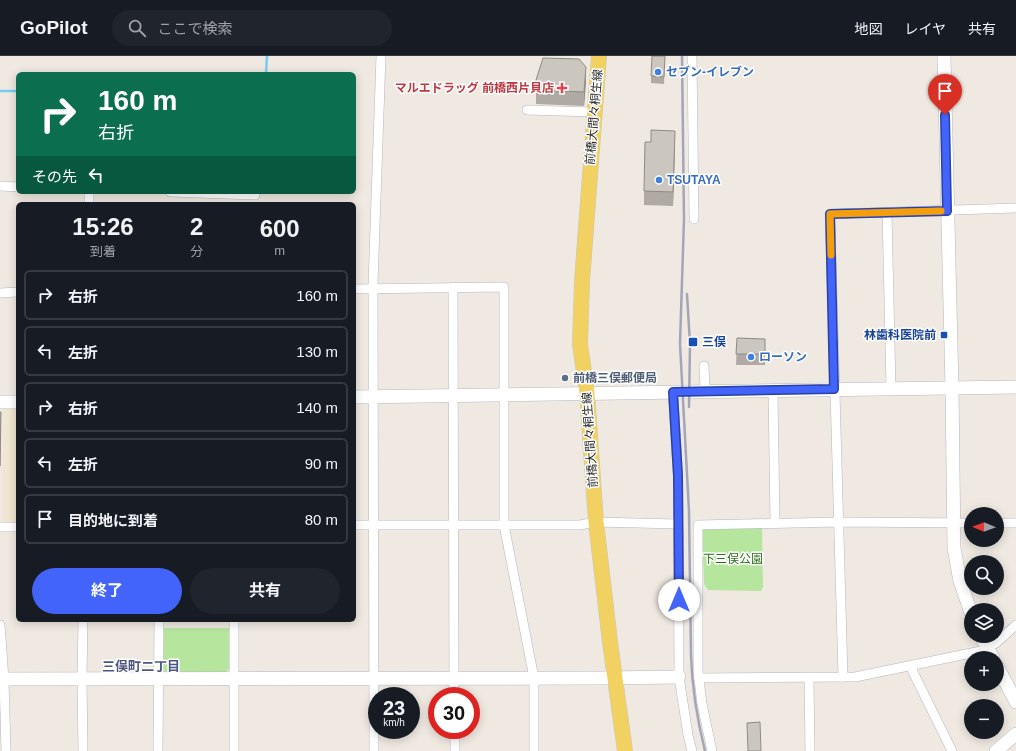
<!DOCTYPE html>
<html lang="ja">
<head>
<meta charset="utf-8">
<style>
	body { margin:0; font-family:Helvetica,"Noto Sans JP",sans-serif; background:#20242c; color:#f1f3f6; height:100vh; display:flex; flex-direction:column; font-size:15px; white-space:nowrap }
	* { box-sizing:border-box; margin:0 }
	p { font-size:13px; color:#9ea1a6 }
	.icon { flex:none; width:22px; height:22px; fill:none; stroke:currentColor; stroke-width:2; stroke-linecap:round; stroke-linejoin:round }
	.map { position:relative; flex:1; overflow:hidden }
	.sheet { position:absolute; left:16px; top:146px; width:340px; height:420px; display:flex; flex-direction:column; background:#171b24; border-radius:6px; box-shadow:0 2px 10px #0003 }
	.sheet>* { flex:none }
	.top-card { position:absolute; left:16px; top:16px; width:340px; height:122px; border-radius:6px; box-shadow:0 2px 10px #0003; background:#0b6e4f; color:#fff; overflow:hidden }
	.needle { width:26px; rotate:271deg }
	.controls { position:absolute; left:964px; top:451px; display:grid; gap:8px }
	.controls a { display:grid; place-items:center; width:40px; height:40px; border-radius:50%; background:#171b24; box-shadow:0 2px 10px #0003; font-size:20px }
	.speed { position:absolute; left:368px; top:631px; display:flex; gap:8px; font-size:20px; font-weight:700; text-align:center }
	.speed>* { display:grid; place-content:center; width:52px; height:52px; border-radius:50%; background:#171b24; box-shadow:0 2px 10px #0003; line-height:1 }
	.speed small { font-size:10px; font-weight:400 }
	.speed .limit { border:6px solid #d22; background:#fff; color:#111 }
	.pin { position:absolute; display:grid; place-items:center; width:34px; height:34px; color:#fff; margin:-41px -17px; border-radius:50% 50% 50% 0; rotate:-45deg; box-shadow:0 0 4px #0007 }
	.pin .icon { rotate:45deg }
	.me { position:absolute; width:44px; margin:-22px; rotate:0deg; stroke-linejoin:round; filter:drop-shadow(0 0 3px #0008) }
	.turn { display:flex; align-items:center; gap:14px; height:84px; padding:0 16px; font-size:18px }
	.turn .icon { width:52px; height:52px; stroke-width:2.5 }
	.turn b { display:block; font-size:28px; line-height:34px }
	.then { display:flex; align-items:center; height:38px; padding:0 16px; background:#0003; gap:8px; font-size:15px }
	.eta { display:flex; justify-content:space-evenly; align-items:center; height:68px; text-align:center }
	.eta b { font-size:24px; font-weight:700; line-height:28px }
	.cta { display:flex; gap:8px; margin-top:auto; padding:8px 16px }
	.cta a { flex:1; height:46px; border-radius:24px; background:#4264fb; color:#fff; font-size:16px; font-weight:700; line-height:46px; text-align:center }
	.cta a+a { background:#20242c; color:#f1f3f6 }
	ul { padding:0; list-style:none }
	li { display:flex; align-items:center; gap:12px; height:50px; margin:0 8px 6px; padding:0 8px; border:2px solid #363941; border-radius:6px }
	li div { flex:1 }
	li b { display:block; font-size:15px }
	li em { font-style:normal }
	header { display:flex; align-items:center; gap:24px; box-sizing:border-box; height:56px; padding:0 20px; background:#171b24; border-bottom:1px solid #363941 }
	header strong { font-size:19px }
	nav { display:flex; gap:22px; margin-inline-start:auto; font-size:14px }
	.search { width:280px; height:36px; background:#20242c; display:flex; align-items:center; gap:10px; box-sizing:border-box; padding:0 14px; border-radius:22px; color:#9ea1a6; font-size:15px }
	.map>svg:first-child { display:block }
</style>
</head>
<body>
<header>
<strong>GoPilot</strong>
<div class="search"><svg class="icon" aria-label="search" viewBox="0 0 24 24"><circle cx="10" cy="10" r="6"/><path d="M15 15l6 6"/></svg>ここで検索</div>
<nav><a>地図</a><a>レイヤ</a><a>共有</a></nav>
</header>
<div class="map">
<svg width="1016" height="695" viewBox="0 0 1016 695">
	<rect width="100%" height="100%" fill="#efe9e1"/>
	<polygon fill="#f0e6d1" points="18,352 18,466 3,466 3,353"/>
	<g fill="#b6e59e">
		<polygon points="762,471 763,531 761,535 708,534 704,528 702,472"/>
		<polygon points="163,572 230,572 229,613 225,617 166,617 163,613"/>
	</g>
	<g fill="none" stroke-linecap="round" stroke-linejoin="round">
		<g stroke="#75cff0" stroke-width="2.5">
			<polyline points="266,18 267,0"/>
			<polyline points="0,35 18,35"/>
		</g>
		<g stroke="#b4b7c1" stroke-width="10">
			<g id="street">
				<polyline points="692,0 694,163"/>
				<polyline points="527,54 594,56"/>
				<polyline points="0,130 18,131"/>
				<polyline points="170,136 255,139"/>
				<polyline points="89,148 89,136"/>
				<polyline points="887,157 891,332"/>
				<polyline points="453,231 454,640"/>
				<polyline points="354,233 504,231 504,469 534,622 534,695"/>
				<polyline points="0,237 18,236"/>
				<polyline points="704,310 705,331"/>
				<polyline points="773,335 775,467"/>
				<polyline points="673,336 678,420 679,621 688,679 692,695"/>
				<polyline points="997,467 1016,467"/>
				<polyline points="354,469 580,469 596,466 678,468"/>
				<polyline points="0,471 18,471"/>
				<polyline points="234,564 234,695"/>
				<polyline points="0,569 4,623 6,695"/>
				<polyline points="911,610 913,616 952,695"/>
				<polyline points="843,621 830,158 1016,152"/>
				<polyline points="699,622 855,621 981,595 996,587 1016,569"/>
				<polyline points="809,622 810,695"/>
				<polyline points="455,674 455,695"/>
				<polyline points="83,695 82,623 83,564"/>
				<polyline points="158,695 159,564"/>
				<polyline points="374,695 373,228 381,0"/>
				<polyline points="712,695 702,648 698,615 698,469 838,466 971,467"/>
			</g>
		</g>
		<g stroke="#b4b7c1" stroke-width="14">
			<g id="secondary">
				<polyline points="944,0 952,332 954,492 960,525 971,557"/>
				<polyline points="354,341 1016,331"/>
				<polyline points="0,346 18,346"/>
				<polyline points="981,580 993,602"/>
				<polyline points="997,610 1016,646"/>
				<polyline points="0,623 604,622 679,621"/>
				<polyline points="996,695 1016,678"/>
			</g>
		</g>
		<g stroke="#c9c9c9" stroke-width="16">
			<polyline id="primary" points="599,0 582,225 580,288 587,337 596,466 610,586 625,695"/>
		</g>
		<use href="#street" stroke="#fff" stroke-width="9"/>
		<use href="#secondary" stroke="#fff" stroke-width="13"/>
		<use href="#primary" stroke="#f2d163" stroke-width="15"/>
		<g stroke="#a3a6b8" stroke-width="2.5">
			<path d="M682 0 684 163 680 288 689 455 691 599C692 632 697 663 705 695"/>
			<polyline points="687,238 690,288 689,351"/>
		</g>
	</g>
	<g fill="#afaba4">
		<polygon points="665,0 664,28 651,27 651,20"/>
		<polygon points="586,25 584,50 536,48 536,34"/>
		<polygon points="675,89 673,150 644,149 644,135"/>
		<polygon points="737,282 765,283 765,309 736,309"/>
	</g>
	<g fill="#8e8b86">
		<polygon points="586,11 586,25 584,50 584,36"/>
		<polygon points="675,75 675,89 673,150 673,136"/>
	</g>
	<g fill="#cbc7bf" stroke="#8e8b86">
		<polygon points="652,0 665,0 664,21 651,20"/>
		<polygon points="543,2 579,3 586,11 584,36 536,34 536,24"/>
		<polygon points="651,74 675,75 673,136 644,135 645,86 651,86"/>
		<polygon points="737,282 765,283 765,298 736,298"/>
		<polygon points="0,356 1,356 0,410"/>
		<polygon points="760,666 761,695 748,695 747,667"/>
	</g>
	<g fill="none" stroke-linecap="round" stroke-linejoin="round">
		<g stroke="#2b41a3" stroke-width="10">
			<polyline id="route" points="679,544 678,420 673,336 834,333 830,158 947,155 945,59"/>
		</g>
		<use href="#route" stroke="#4264fb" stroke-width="7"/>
		<polyline stroke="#f59e0b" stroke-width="7" points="831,199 830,158 941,155"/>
	</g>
	<g fill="#3f7fe0" stroke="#fff" stroke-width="1.5">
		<circle cx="658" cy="16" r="4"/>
		<circle cx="659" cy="124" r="4"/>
		<circle cx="751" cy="301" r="4"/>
	</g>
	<path fill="#e0444e" stroke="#fff" stroke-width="1.5" d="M560 26h4v4h4v4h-4v4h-4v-4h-4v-4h4z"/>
	<g fill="#1a4fb4" stroke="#fff" stroke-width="1.5">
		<rect x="940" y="275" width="8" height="8" rx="2"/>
		<rect x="688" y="281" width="10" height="10" rx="2"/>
	</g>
	<circle fill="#5c6f8a" stroke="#fff" stroke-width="1.5" cx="565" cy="322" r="4"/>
	<g text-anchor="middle" stroke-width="3" stroke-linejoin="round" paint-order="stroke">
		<g font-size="12" font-weight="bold" fill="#366cbe" stroke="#fff" text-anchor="start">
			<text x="666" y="20">セブン-イレブン</text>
			<text x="667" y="128">TSUTAYA</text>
			<text x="759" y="305">ローソン</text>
		</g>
		<g font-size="12" font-weight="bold" fill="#be3a42" stroke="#fff" text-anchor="end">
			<text x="554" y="36">マルエドラッグ 前橋西片貝店</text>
		</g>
		<g font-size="12" fill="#2e2e2e" stroke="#fff">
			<text transform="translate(594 61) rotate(-85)" y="4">前橋大間々桐生線</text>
			<text transform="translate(590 384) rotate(-94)" y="4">前橋大間々桐生線</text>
		</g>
		<g font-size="12" font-weight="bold" fill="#164399" stroke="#fff" text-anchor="end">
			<text x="936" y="283">林歯科医院前</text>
			<text x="702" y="290" text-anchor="start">三俣</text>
		</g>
		<g font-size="12" font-weight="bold" fill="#4e5e75" stroke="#fff" text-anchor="start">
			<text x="573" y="326">前橋三俣郵便局</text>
		</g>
		<g font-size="12" fill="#2c6e1b" stroke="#fff">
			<text x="733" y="507">下三俣公園</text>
		</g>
		<g font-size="13" font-weight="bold" fill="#4d5680" stroke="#fff">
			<text x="141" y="615">三俣町二丁目</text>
		</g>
	</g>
</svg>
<div class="controls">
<a><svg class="needle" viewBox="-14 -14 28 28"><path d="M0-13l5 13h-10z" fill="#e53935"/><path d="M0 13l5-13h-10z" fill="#9ea1a6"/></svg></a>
<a><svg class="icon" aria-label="search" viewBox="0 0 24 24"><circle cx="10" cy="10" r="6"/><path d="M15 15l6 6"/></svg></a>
<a><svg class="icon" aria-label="layers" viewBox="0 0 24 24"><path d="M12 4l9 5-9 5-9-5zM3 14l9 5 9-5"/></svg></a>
<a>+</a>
<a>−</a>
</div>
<div class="speed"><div>23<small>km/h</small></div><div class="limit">30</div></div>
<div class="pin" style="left:945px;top:59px;background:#d93025"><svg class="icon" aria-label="arrive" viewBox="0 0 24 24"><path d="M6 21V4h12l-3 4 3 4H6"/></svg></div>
<svg class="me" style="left:679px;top:544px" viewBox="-20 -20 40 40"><circle r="19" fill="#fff"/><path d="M0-13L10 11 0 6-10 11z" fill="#4264fb"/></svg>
<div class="top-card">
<div class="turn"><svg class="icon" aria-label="right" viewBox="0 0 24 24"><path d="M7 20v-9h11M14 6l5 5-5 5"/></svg><div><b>160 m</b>右折</div></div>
<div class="then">その先<svg class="icon" aria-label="left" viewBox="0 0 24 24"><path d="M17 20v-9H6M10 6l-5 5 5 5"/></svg></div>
</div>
<section class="sheet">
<div class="eta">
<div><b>15:26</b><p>到着</p></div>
<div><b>2</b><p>分</p></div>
<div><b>600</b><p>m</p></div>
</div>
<ul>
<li><svg class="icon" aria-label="right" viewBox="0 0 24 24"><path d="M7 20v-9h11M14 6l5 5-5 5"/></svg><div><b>右折</b></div><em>160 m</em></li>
<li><svg class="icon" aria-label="left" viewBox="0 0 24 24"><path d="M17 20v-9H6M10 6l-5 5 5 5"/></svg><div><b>左折</b></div><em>130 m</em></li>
<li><svg class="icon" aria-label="right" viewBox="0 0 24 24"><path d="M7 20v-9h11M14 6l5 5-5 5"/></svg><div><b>右折</b></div><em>140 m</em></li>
<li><svg class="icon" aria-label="left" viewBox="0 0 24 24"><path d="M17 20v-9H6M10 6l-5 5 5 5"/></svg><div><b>左折</b></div><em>90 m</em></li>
<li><svg class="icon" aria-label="arrive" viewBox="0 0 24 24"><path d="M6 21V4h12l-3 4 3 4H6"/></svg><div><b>目的地に到着</b></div><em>80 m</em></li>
</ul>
<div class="cta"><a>終了</a><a>共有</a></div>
</section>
</div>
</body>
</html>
